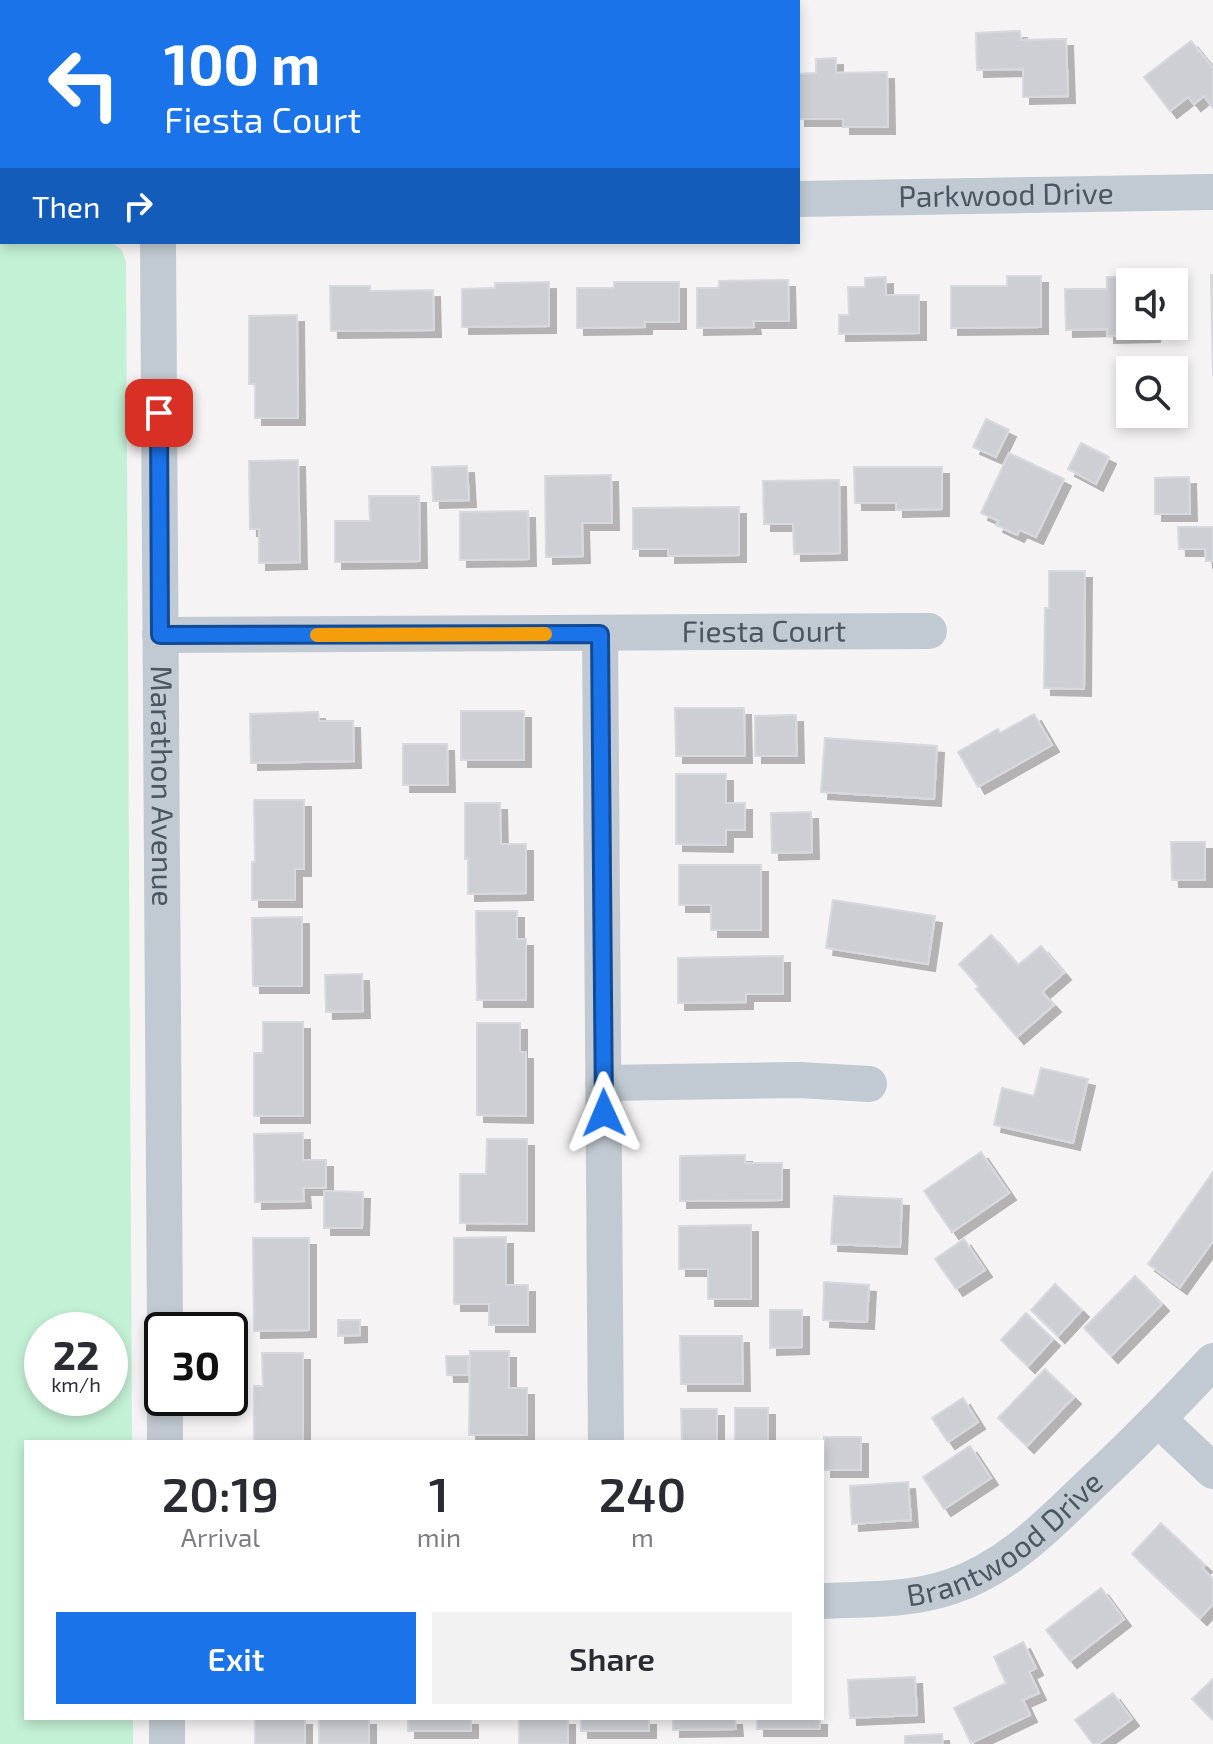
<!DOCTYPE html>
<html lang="en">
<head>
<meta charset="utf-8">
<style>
	body { margin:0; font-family:"Exo 2",sans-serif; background:#f2f2f3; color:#2b2b33; height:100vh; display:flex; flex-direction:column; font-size:30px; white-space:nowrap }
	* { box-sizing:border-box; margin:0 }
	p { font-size:26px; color:#7c7c81 }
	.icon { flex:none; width:44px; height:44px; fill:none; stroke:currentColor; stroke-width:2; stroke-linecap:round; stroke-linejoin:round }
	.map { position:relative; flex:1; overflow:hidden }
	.sheet { position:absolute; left:24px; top:1440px; width:800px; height:280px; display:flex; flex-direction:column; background:#fff; border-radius:0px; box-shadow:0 4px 12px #0003 }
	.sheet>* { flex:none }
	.hud { position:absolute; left:0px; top:0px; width:800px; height:244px; box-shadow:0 4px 12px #0003; background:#1a73e8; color:#fff; overflow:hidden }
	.buttons { position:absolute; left:1116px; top:268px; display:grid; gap:16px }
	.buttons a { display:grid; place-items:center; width:72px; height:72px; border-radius:0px; background:#fff; box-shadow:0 4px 12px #0003; font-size:40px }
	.speed { position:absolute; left:24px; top:1312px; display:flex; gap:16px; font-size:40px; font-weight:700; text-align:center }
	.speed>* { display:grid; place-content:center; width:104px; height:104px; border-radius:50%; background:#fff; box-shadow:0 4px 12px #0003; line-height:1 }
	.speed small { font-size:20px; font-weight:400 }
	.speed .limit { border:4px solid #111; border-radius:12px; background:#fff; color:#111 }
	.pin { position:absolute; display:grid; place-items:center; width:68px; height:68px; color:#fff; margin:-34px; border-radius:16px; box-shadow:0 4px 12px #0006 }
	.me { position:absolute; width:88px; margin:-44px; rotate:359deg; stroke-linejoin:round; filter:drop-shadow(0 0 6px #0008) }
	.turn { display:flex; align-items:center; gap:28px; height:168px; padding:0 32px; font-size:36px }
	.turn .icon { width:104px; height:104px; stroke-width:2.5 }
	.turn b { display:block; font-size:56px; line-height:68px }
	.then { display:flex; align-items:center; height:76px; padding:0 32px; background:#0003; gap:16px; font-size:30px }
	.eta { display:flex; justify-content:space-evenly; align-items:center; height:136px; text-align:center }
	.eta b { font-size:48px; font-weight:600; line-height:56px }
	.action { display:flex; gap:16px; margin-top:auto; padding:16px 32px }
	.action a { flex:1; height:92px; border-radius:0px; background:#1a73e8; color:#fff; font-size:32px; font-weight:600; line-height:92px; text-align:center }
	.action a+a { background:#f2f2f3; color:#2b2b33 }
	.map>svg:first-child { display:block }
</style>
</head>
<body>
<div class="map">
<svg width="1213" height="1744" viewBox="0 0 1213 1744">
	<defs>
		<filter id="shadow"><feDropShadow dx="7" dy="7" stdDeviation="0" flood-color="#0004"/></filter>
	</defs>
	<rect width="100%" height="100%" fill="#f5f3f3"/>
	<path fill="#c3f1d5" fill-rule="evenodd" d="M0 242 112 243 122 250 126 262 132 1442H26V1718H133V1744H0ZM42 1330H110V1398H42Z"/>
	<g fill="#cdcfd5" stroke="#d7d9de" stroke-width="2" filter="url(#shadow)">
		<polygon points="1020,31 1021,40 1066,39 1068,96 1023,97 1023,69 977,70 976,33"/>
		<polygon points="1191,41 1213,68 1213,108 1204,96 1194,104 1188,97 1170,111 1144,77"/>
		<polygon points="836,58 836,73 887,72 888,127 843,127 843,119 798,119 798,74 816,73 816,59"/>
		<rect x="0" y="66" width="2" height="63"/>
		<polygon points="1211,275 1213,275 1213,376"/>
		<polygon points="1007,276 1041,276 1041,327 951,328 951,286 1007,286"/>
		<polygon points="1152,276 1152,282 1130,282 1130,326 1153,326 1153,335 1107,336 1107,329 1066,330 1065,289 1107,289 1107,277"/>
		<polygon points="886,277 886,295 919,295 919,333 839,334 839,315 849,315 848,287 865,287 865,278"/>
		<polygon points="788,280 789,321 753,321 754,327 697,328 697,288 719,288 719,281"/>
		<polygon points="549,282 549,326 462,327 462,289 495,288 495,283"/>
		<polygon points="614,282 679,282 679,322 645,322 645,327 577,328 577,288 614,288"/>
		<polygon points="330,286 370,286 370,291 433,290 434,330 331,331"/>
		<polygon points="297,315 298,418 255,418 255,384 249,384 249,316"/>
		<polygon points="986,419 1009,430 996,457 973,447"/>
		<polygon points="1081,443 1109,457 1096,484 1068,469"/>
		<polygon points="1009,453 1064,479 1036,537 1020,530 1017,535 996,525 999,521 981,513"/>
		<polygon points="298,460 300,562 259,563 259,529 250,529 249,461"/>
		<polygon points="467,466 469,500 433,501 432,467"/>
		<polygon points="854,467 942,467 942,509 896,510 896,503 855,503"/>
		<polygon points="611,475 612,523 582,523 583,556 546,557 545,476"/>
		<polygon points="1189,477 1190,514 1155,514 1155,478"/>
		<polygon points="839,480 840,553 794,554 793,524 764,524 763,481"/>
		<polygon points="369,496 419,496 420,561 335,562 335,521 370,521"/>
		<polygon points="739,507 739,555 668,556 668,549 633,549 633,508"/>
		<polygon points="528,511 529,559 460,560 460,512"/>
		<polygon points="1178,527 1213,527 1213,561 1206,561 1205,549 1179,549"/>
		<polygon points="1049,571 1085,571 1084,689 1044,688 1045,608 1049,608"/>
		<polygon points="675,708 744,708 745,756 676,756"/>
		<rect x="461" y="711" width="63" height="49"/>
		<polygon points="318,712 319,721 353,721 354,761 251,763 250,714"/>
		<polygon points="1034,714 1052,745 978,787 958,752 998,729 1000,733"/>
		<polygon points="796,715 797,756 755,756 755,716"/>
		<polygon points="825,738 937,746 934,799 821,792"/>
		<polygon points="403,744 447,744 448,785 403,785"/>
		<polygon points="676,774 726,774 726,803 745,803 745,830 726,830 726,845 676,844"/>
		<polygon points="254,800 304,800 304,869 295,869 295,900 252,900 252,862 255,862"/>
		<polygon points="465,803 500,803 501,844 526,844 526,893 468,894 468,859 465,859"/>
		<polygon points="811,812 812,852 772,853 771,813"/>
		<polygon points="1171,842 1205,842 1205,880 1172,880"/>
		<polygon points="679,865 761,865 761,930 711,930 711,905 679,905"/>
		<polygon points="833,900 935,916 928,964 826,948"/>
		<polygon points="476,911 517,911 517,939 526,939 526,1000 477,1000"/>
		<polygon points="302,917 302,986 253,986 252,918"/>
		<polygon points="991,935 1018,965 1041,946 1064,973 1042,992 1054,1005 1017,1037 976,989 979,987 959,964"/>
		<polygon points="783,956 783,994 746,994 746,1002 678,1003 678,958"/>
		<polygon points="362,974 363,1011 326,1012 325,975"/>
		<polygon points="263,1022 303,1022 303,1116 254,1116 254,1053 263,1053"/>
		<polygon points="477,1023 520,1023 520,1052 526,1052 526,1116 477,1115"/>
		<polygon points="1041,1068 1088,1079 1073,1143 994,1125 1002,1088 1034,1096"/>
		<polygon points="303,1133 303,1160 326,1160 326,1188 303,1188 304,1201 255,1202 254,1134"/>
		<polygon points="487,1139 527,1139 527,1224 460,1223 460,1174 486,1174"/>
		<polygon points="981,1152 1009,1193 952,1232 924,1191"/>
		<polygon points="745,1155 745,1163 782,1163 782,1200 680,1201 680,1156"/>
		<polygon points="1213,1172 1213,1241 1180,1287 1148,1264"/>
		<polygon points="324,1191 363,1192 362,1228 324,1228"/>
		<polygon points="834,1196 902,1199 900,1247 831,1244"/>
		<polygon points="751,1225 751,1299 708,1299 708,1269 679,1269 679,1226"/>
		<polygon points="506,1237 506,1285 528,1285 528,1325 489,1325 489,1304 454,1304 454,1238"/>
		<polygon points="253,1238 309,1238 309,1330 254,1331"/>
		<polygon points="964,1239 985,1270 956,1289 935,1259"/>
		<polygon points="1135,1276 1162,1304 1111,1356 1084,1328"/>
		<polygon points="824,1282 869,1285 867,1322 823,1320"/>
		<polygon points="1055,1284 1082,1310 1058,1336 1031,1310"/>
		<polygon points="770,1310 802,1310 802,1347 770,1348"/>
		<polygon points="1026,1313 1053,1339 1028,1366 1001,1340"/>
		<polygon points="338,1320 360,1320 360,1335 338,1336"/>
		<polygon points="680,1336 742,1336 743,1384 681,1384"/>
		<polygon points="470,1351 509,1351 509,1388 527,1388 527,1435 469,1435"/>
		<polygon points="262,1353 303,1353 303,1442 254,1442 254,1386 263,1386"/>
		<polygon points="446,1356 468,1356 468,1375 447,1375"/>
		<polygon points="1045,1369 1074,1397 1027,1446 998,1418"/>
		<polygon points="963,1398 978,1422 948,1442 932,1418"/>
		<rect x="735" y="1408" width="33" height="34"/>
		<polygon points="681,1409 717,1409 717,1442 682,1442"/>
		<rect x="824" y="1437" width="37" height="33"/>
		<polygon points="970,1446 991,1478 944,1509 923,1477"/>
		<polygon points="908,1482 911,1520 852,1524 850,1486"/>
		<polygon points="1161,1523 1205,1565 1202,1568 1213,1579 1213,1604 1200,1618 1132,1554"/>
		<polygon points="1101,1588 1124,1619 1070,1661 1046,1630"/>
		<polygon points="1023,1642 1036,1668 1029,1672 1039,1693 1023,1700 1030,1715 971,1743 954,1708 1006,1683 994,1657"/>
		<polygon points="915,1677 917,1715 850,1718 848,1680"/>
		<polygon points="1213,1679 1213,1720 1192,1699"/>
		<polygon points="1113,1693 1132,1719 1098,1744 1093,1744 1075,1720"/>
		<rect x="255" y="1718" width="50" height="26"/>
		<rect x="319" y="1718" width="50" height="26"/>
		<rect x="408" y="1718" width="63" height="13"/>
		<rect x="519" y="1718" width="49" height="26"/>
		<rect x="581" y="1718" width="68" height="13"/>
		<polygon points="673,1718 735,1718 736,1729 673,1730"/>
		<rect x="757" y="1718" width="63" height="11"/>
		<polygon points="942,1734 943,1744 905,1744 905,1736"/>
	</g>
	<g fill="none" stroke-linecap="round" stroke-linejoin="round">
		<g stroke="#c1cad2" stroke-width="36">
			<polyline points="155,0 155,2"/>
			<path id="s1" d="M798 199 1213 192"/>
			<polyline points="0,210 2,210"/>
			<path id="s2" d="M158 242 165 1330"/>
			<polyline points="600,634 606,1442"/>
			<path id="s3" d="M160 635 929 631"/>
			<polyline points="603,1083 799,1080 869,1084"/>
			<polyline points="165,1398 165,1442"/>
			<polyline points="1159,1420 1213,1471"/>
			<path id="s4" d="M822 1601C865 1599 908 1601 950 1587 1008 1568 1049 1524 1092 1483 1134 1444 1174 1403 1213 1361"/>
			<polyline points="167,1718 167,1744"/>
		</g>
	</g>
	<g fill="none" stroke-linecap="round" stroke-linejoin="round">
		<g stroke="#114b97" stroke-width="20">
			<polyline id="route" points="159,413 160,635 600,634 604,1113"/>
		</g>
		<use href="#route" stroke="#1a73e8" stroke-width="14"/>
		<polyline stroke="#f59e0b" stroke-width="14" points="317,635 545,634"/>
	</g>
	<g text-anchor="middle" stroke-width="6" stroke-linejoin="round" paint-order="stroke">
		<g font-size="30" fill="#4a5661" stroke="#fff">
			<text dy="10" stroke="none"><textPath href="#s1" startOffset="208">Parkwood Drive</textPath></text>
			<text dy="10" stroke="none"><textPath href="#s3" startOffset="604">Fiesta Court</textPath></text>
			<text dy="10" stroke="none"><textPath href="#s2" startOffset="544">Marathon Avenue</textPath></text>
			<text dy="10" stroke="none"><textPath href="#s4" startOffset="200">Brantwood Drive</textPath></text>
		</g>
	</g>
</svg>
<div class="buttons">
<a><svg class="icon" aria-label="sound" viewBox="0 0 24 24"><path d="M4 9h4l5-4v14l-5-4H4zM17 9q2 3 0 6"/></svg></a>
<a><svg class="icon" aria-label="search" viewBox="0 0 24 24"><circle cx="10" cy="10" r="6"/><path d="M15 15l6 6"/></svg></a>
</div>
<div class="speed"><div>22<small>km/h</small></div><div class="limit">30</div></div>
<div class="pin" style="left:159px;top:413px;background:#d93025"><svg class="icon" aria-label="arrive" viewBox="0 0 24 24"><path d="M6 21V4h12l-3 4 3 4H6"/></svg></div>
<svg class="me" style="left:604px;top:1113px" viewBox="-20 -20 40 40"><path d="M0-17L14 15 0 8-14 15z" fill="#1a73e8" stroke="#fff" stroke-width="4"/></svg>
<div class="hud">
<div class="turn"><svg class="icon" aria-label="left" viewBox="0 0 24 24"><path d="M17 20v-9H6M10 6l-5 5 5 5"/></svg><div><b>100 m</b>Fiesta Court</div></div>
<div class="then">Then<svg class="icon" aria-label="right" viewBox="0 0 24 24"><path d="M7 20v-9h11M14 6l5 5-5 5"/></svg></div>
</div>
<section class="sheet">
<div class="eta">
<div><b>20:19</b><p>Arrival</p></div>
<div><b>1</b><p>min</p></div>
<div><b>240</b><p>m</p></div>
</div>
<div class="action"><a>Exit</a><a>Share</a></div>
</section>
</div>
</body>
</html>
